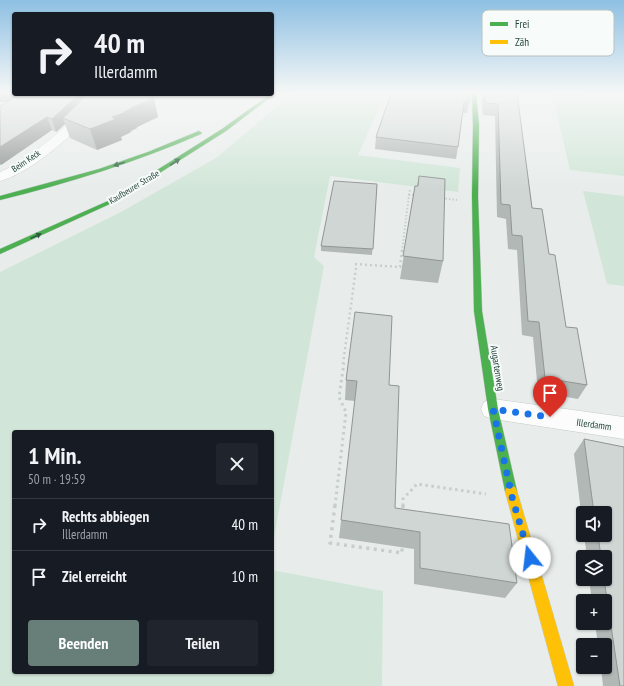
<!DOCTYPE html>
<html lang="de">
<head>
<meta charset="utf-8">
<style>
	body { margin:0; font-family:"PT Sans Narrow",sans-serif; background:#20242c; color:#f1f3f6; height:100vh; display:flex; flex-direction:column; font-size:15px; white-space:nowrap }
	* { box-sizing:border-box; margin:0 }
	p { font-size:13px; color:#9ea1a6 }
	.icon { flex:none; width:22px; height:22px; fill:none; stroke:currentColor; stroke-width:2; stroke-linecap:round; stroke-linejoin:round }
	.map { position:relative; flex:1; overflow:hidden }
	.details { position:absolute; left:12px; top:430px; width:262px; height:244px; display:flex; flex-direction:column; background:#171b24; border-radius:4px; box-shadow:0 1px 3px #0004 }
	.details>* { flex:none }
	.guide { position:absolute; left:12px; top:12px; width:262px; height:84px; border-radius:4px; box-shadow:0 1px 3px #0004; background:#171b24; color:#f1f3f6; overflow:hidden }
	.tools { position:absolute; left:576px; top:506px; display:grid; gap:8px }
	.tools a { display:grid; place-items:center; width:36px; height:36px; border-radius:4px; background:#171b24; box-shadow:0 1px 3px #0004; font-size:20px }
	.pin { position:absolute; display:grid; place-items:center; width:34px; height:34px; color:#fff; margin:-41px -17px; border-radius:50% 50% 50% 0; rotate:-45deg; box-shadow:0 0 4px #0007 }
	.pin .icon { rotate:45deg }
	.me { position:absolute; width:44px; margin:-22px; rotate:344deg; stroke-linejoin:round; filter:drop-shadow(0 0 3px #0008) }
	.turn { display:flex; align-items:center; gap:14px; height:84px; padding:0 16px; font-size:18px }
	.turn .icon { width:52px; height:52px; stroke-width:2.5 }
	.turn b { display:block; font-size:28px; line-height:34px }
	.round { display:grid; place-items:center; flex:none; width:42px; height:42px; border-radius:4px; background:#20242c }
	.summary { display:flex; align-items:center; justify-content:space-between; height:68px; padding:0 16px }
	h1 { font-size:24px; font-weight:600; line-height:30px }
	.button { display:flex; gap:8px; margin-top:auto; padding:8px 16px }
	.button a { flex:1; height:46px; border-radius:4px; background:#687e79; color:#fff; font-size:16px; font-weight:600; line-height:46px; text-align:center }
	.button a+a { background:#20242c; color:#f1f3f6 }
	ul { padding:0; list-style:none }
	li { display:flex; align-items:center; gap:12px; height:52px; padding:0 16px; border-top:1px solid #363941 }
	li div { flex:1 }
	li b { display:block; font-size:15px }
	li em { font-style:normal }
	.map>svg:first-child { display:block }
</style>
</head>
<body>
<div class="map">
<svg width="624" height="686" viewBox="0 0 624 686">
	<rect width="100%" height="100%" fill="#e8edeb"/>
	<g fill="#d1e6d8">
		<polygon points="297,93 385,93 358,155 460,168 458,192 330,176 314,257 324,266 272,548 272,432 14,432 14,672 272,672 272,570 383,591 382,686 0,686 0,272 121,212 216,158 280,104"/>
		<polygon points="552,93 624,99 624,176 570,170"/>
		<polygon points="583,191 624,196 624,286 607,284"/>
	</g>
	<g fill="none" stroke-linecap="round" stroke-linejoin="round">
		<g stroke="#c5cac8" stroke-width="1">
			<g id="street">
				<path d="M97 94H109C89 122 33 173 0 181V172C35 157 71 122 97 94Z"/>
				<polygon points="493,399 624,417 624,439 493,419 484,416 481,409 484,402"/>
			</g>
		</g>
		<g stroke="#c3cac8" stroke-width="1">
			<g id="fast">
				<polygon points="272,93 276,93 226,131 112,203 0,254 0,249 108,201 222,129"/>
				<polygon points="472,93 476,93 479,125 478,197 482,311 498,409 517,491 515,495 511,496 507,495 505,491 488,409 474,311 472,197 473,125"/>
				<path d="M199 131 202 133 201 134C136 162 69 183 0 200V196L99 169 148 152Z"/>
			</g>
		</g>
		<g stroke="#c3cac8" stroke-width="1">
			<polygon id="slow" points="511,486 515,487 517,491 574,686 558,686 505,491 507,487"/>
		</g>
		<g stroke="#c6cfcd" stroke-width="2" stroke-dasharray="1.5 2" stroke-linecap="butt">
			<polyline points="409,195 410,189"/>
			<polyline points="442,198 457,200"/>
			<polyline points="402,251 409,195 415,195"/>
		</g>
		<g stroke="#c6cfcd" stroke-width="2.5" stroke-dasharray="2 3" stroke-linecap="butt">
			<polyline points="355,264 400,267 402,250"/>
			<polyline points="343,364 356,268"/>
		</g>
		<g stroke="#c6cfcd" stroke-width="3" stroke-dasharray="2.5 3.5" stroke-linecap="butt">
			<polyline points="335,506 346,412 339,397 344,363"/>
			<polyline points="403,506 403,499 417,484 486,494"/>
		</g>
		<g stroke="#c6cfcd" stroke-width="3.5" stroke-dasharray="3 4.5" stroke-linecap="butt">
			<polyline points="335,505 330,543 402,553 402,545"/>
			<polyline points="403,505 403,512"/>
		</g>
		<use href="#street" fill="#fcfcfc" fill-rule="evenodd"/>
		<use href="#fast" fill="#4caf50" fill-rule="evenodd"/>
		<use href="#slow" fill="#ffc107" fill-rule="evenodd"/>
	</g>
	<g fill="#b2b8b6">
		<polygon points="0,93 151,95 158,117 137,127 137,128 131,131 131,132 121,137 122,140 97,150 70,138 65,124 56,132 52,130 1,165 0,165 0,106 7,102 0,102"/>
		<polygon points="391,93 469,102 467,113 463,113 458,147 456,159 375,149 376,137"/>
		<polygon points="481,93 518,93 517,95 532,208 549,254 566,327 587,385 578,399 538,392 533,337 522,335 517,250 508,249 506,219 497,217 495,116 483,115"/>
		<polygon points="419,176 443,261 438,283 400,279 415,186 417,186"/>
		<polygon points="377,184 372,255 321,251 321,246"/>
		<polygon points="346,380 389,385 395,508 517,583 505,598 414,584 414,549 339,538 355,401 345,400"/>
		<polygon points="584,439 624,447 624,686 603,686 601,667 605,667 605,645 598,645 595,623 605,623 605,601 592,601 589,579 605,579 605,557 587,557 584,535 605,535 605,513 583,513 583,529 574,454"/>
	</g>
	<g fill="#919694">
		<polygon points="0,93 14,93 14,94 35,94 37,100 0,102"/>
		<polygon points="79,94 87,94 63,118 65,124 56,132 52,119"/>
		<polygon points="151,95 152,99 154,98 158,117 137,127 137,128 131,131 131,132 121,137 122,140 97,150 90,129 124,112 149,96"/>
		<polygon points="47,117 52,130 1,165 0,163 0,147"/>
	</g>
	<g fill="#cfd6d4" stroke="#919694">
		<polygon points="391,93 469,93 469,102 464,102 458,147 376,137"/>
		<polygon points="485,93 517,93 532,208 542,209 549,254 555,255 566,327 577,328 587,385 545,378 539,322 528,321 522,236 512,235 510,205 501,204 498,104 485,103"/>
		<polygon points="21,94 79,94 52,119 47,117 0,147 0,106"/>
		<polygon points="88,94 148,94 151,95 149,96 154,98 131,108 133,108 124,112 126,112 112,117 116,119 90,129 63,118"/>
		<polygon points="419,176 445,179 443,261 403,256 415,186 418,186"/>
		<polygon points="334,181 377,184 373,249 321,246"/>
		<polygon points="355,312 392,316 389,385 399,386 395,508 509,524 517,583 420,568 420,532 341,520 357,381 346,380"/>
		<polygon points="584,439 624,447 624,686 620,686 604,579 605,579 605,557 601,557 598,535 605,535 605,513 594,513"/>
	</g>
	<defs><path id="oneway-solid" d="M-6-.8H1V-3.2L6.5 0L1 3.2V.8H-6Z"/></defs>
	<g fill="#2d5d41">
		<use href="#oneway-solid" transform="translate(175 162) rotate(-33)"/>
		<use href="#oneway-solid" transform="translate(119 164) rotate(162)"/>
		<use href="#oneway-solid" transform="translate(36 236) rotate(-24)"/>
	</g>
	<linearGradient id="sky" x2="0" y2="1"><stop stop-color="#8ec0e3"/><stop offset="0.49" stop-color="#f5f7f6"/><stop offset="1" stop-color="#f5f7f6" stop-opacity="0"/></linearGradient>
	<rect width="624" height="189" fill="url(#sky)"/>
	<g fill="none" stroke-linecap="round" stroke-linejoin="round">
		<polyline stroke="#1a73e8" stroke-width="7" stroke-dasharray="0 12.6" points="530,558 512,497 493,409 550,417"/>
	</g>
	<g text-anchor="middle" stroke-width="4" stroke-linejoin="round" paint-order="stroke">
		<g font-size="9" fill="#23423c" stroke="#f7fbf9">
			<text transform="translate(26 161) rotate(-34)" y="3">Beim Keck</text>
			<text transform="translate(134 187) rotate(-31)" y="3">Kaufbeurer Straße</text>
		</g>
		<g font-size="10" fill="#23423c" stroke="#f7fbf9">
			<text transform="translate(498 368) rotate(81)" y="4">Augartenweg</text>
			<text transform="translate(594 424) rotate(8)" y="4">Illerdamm</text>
		</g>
	</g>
	<rect x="482" y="10" width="132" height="46" rx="6" fill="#f7fbf9" stroke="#b7c4c0" stroke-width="1"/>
	<rect x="490" y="22" width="18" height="4" fill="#4caf50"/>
	<rect x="490" y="40" width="18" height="4" fill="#ffc107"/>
	<g font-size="11" fill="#23423c">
		<text x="515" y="28">Frei</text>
		<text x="515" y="46">Zäh</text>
	</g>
</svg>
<div class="tools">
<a><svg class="icon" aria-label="sound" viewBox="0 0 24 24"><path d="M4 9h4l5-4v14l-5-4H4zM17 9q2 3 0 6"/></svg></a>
<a><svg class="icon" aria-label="layers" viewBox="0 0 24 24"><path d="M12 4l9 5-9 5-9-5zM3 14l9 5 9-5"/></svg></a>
<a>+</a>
<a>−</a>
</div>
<div class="pin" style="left:550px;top:417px;background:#d93025"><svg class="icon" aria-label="arrive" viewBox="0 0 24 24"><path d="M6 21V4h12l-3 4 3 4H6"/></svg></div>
<svg class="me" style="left:530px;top:558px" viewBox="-20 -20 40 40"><circle r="19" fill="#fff"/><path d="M0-13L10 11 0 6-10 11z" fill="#1a73e8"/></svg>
<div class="guide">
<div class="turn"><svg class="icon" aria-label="right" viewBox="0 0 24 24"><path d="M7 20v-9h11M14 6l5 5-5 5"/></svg><div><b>40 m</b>Illerdamm</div></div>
</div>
<section class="details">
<div class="summary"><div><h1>1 Min.</h1><p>50 m · 19:59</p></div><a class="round"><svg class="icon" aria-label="close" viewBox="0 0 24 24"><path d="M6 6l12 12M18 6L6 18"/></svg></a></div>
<ul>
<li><svg class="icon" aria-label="right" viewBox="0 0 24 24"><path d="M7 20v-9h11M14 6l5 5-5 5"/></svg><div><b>Rechts abbiegen</b><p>Illerdamm</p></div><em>40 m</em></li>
<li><svg class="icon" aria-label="arrive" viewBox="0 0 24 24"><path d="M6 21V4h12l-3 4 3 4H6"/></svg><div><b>Ziel erreicht</b></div><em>10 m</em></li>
</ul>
<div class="button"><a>Beenden</a><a>Teilen</a></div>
</section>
</div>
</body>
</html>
